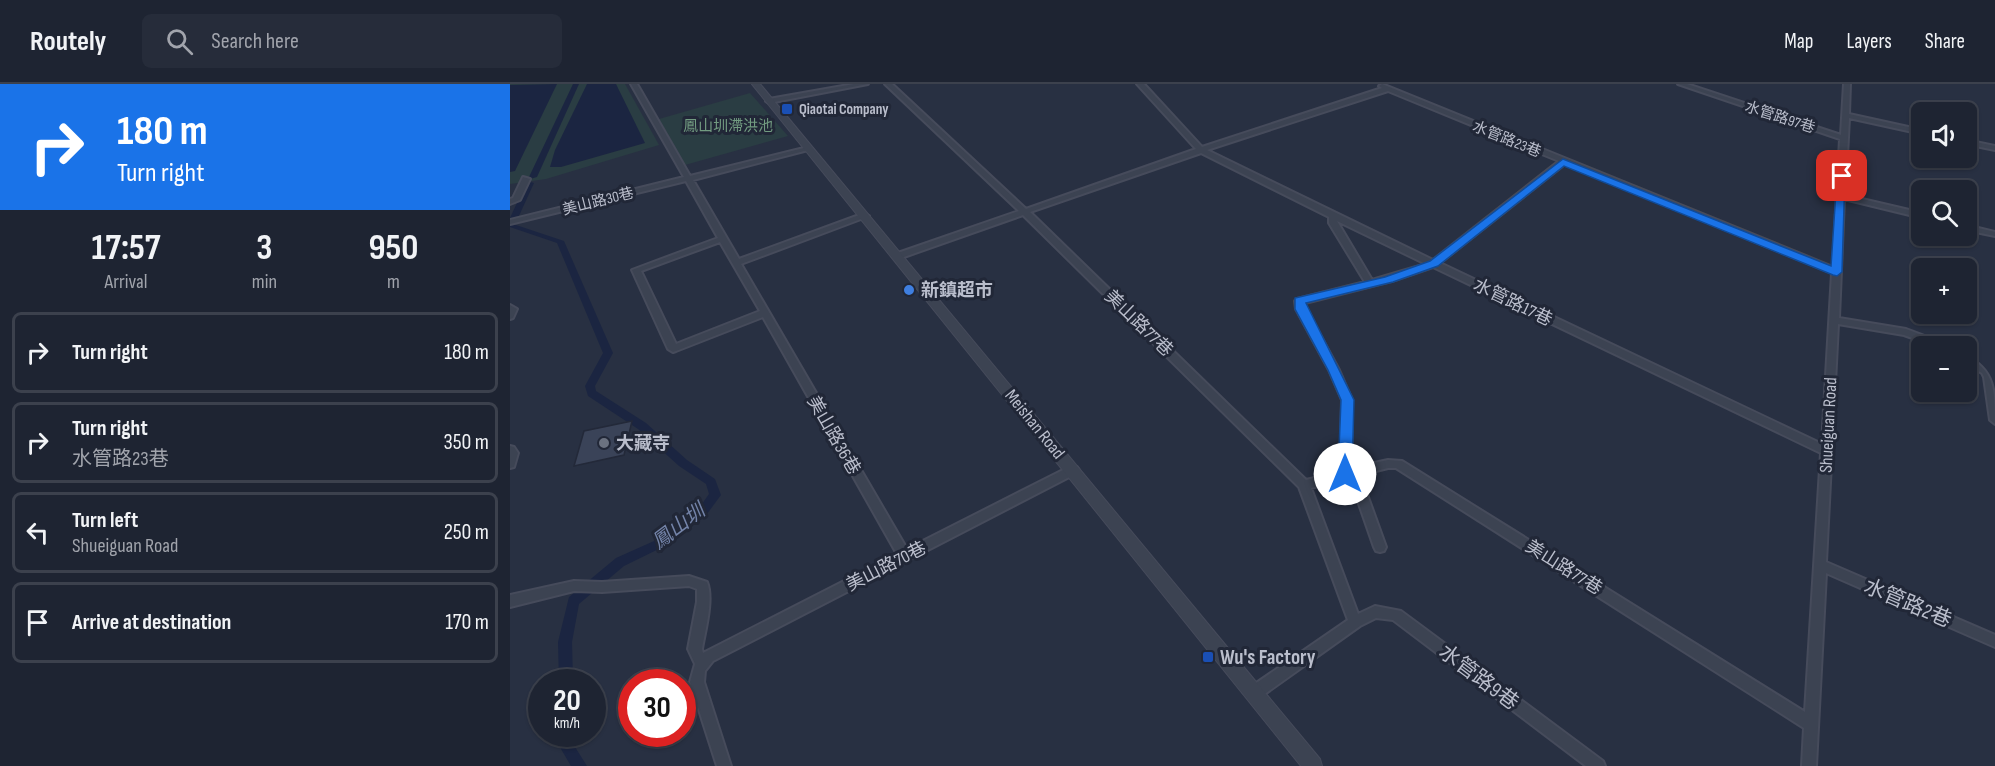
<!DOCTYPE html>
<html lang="en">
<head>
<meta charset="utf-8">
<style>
	body { margin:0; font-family:"Sofia Sans Condensed","Noto Sans TC",sans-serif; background:#262c3a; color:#f1f3f6; height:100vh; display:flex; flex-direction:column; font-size:22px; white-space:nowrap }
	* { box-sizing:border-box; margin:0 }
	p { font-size:20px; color:#a1a4ac }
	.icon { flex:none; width:33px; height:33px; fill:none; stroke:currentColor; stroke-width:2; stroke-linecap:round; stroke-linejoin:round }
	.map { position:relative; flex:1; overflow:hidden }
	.panel { display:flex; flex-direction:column; background:#1e2432; width:510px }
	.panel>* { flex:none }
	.guide { background:#1a73e8; color:#fff; overflow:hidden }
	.tools { position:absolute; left:1401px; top:18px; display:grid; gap:12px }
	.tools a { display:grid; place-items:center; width:66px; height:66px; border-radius:9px; background:#1e2432; box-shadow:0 2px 4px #0004,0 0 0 2px #3c414d; font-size:30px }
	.speed { position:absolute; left:18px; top:585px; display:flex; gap:12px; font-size:30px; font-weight:700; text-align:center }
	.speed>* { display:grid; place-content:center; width:78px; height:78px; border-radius:50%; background:#1e2432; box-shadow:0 2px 4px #0004,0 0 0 2px #3c414d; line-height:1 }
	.speed small { font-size:15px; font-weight:400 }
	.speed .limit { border:9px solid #d22; background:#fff; color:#111 }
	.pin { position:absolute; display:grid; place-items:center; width:51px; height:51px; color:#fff; margin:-26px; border-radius:12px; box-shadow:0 3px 9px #0006 }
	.me { position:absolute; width:66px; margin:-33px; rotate:0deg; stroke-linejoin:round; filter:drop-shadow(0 0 4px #0008) }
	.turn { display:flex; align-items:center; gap:21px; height:126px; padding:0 18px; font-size:27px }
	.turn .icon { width:78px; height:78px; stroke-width:2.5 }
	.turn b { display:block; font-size:42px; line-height:51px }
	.eta { display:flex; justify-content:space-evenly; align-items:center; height:102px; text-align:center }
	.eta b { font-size:36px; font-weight:700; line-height:42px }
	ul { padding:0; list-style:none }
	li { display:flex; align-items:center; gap:18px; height:81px; margin:0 12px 9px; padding:0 6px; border:3px solid #3c414d; border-radius:9px }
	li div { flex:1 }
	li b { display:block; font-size:22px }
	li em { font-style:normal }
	header { display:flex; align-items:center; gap:36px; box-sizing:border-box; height:84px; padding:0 30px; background:#1e2432; border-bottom:2px solid #3c414d }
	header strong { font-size:28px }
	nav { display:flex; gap:33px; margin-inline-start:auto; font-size:21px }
	.search { width:420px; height:54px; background:#262c3a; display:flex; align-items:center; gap:15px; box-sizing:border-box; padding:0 21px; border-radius:9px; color:#a1a4ac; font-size:22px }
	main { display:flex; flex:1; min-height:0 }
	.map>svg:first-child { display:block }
</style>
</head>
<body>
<header>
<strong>Routely</strong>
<div class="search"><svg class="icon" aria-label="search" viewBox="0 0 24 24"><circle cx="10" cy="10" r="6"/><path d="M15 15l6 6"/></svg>Search here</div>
<nav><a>Map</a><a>Layers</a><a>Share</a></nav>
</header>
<main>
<section class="panel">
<div class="guide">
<div class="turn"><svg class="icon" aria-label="right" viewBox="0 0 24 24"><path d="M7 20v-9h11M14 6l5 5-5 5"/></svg><div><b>180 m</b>Turn right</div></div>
</div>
<div class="eta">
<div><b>17:57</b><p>Arrival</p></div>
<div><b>3</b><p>min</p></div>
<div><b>950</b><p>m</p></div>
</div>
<ul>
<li><svg class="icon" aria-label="right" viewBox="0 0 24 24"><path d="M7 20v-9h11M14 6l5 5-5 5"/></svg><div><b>Turn right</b></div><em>180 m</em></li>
<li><svg class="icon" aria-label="right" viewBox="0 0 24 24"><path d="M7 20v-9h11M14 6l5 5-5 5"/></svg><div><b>Turn right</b><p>水管路23巷</p></div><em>350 m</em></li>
<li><svg class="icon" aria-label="left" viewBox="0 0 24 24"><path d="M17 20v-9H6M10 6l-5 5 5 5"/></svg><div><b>Turn left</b><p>Shueiguan Road</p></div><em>250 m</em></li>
<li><svg class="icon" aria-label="arrive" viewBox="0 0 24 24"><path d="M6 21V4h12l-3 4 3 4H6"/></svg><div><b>Arrive at destination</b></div><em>170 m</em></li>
</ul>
</section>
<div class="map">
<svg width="1485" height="682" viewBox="0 0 1485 682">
	<rect width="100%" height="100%" fill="#283042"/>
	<g fill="#2a3d43">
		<polygon points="0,0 115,0 149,61 36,95 0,100"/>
		<polygon points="240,9 278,52 175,81 149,35"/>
	</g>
	<g fill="#1b2541">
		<polygon points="47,0 5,87 0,88 0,1"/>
		<polygon points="77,0 106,0 135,59 51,83 40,83 45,66"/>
	</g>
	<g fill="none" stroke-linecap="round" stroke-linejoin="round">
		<g fill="#1b2541" fill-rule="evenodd">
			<polygon points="63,0 69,0 27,93 20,95 19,93"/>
			<polygon points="17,97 24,99 8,134 4,136 1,136 0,134"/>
			<polygon points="0,139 54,157 103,269 85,302 86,307 136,339 177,376 205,395 211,411 197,430 161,459 114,482 69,520 62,558 63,598 49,598 48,558 59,513 106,474 153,453 189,424 199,410 196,400 169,382 128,345 78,312 75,302 93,269 47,159 0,143"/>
			<polygon points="50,650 64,650 65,663 77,682 61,682 51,665"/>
		</g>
	</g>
	<polygon fill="#3a4358" stroke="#232939" stroke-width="1.5" points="122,337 114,371 64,382 74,347"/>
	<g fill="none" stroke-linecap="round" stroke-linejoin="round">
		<g stroke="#464b5b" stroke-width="4">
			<g id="minor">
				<path d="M121 0H127L180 92 298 63 302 65 183 96 229 175 352 130H355L359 132 231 180 397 465 559 383H567L569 386 567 389 203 577 195 587 194 598 221 682H207L180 598 185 580 178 565 187 518V505L179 502 92 508 64 507 0 523V511L64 497 92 498 179 492 197 498C204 515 195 547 192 565L193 569 387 470 253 233 166 267 163 268 158 265 122 186 208 154 176 97 0 140V136L174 93ZM210 158 250 227 166 260 131 187Z"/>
				<polygon points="344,0 358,0 259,19 256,17 259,15"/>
				<path d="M375 0H382L516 125 686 65 627 0H634L692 63 872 4 869 2 872 0 1323 183 1330 55 1168 0H1177L1331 51 1334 0H1340L1339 30 1412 46V50L1339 34 1335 111 1412 129V134L1334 115 1329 234 1396 245 1436 260 1438 262H1425L1394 251 1328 240 1316 478 1485 551V563L1316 489 1306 682H1292L1294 644 886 384H878L850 391 876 463 874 467 870 468 866 467 864 463 840 394 801 404 848 530 865 522 891 527 1093 677 1095 682H1076L883 536 866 534 850 542 749 614 744 616 739 614 737 609 739 604 838 536 789 403 513 131 391 174H385V170L509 127ZM878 7 1049 77 923 176 697 66ZM691 69 819 133V139L855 198 787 215 785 217 786 225 819 286 832 316 830 388 796 396 520 128ZM1055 80 1322 189 1312 360 930 179ZM827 137 916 180 862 196ZM923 183 1311 369 1295 628 892 377 878 376 841 384 842 316 829 286 796 225 795 219 882 197Z"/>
				<polygon points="1456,56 1485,62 1485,66 1456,60"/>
				<polygon points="13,93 20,95 10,116 0,120 0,115 3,114"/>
				<polygon points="1456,141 1485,148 1485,152 1456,146"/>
				<polygon points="0,221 7,225 3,234 0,235"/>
				<path d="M1456 272C1485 286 1485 307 1485 340L1480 336 1474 293 1472 289 1456 280Z"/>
				<polygon points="0,362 4,363 8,369 4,383 0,384"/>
			</g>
		</g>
		<g stroke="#464b5b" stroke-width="2">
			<polygon id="tertiary" points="242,0 250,0 810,675 812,682 791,682"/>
		</g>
		<use href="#minor" fill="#3c4352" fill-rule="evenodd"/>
		<use href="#tertiary" fill="#3c4352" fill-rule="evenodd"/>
	</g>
	<polygon fill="#1a73e8" stroke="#114b97" stroke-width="1.5" points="1053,75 1321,182 1327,92 1335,90 1332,188 1327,192 1323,191 1054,82 928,182 883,198 796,219 844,316 842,390 840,394 830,394 828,390 831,316 818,286 785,225 785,214 875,193 920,177"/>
	<g fill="#1a4fb4" stroke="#212737" stroke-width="2">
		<rect x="271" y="19" width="12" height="12" rx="3"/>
		<rect x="692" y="567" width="12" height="12" rx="3"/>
	</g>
	<circle fill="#3f7fe0" stroke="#212737" stroke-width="2" cx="399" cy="206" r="6"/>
	<circle fill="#6b7280" stroke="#212737" stroke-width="2" cx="94" cy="359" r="6"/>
	<g text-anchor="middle" stroke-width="6" stroke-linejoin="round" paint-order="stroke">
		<g font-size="15" font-weight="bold" fill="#babecc" stroke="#212737" text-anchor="start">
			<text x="289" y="30">Qiaotai Company</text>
		</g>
		<g font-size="15" fill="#babecc" stroke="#212737">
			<text transform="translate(1270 33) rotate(18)" y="5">水管路97巷</text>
			<text transform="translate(997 55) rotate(22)" y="5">水管路23巷</text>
			<text transform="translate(88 117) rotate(-14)" y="5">美山路30巷</text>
		</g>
		<g font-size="15" fill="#729c81" stroke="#212737">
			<text x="218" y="47">鳳山圳滯洪池</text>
		</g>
		<g font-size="18" font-weight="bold" fill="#babecc" stroke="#212737" text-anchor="start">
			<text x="411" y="212">新鎮超市</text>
			<text x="106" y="365">大藏寺</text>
		</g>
		<g font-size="18" fill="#babecc" stroke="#212737">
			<text transform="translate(1003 218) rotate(26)" y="6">水管路17巷</text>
			<text transform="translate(629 239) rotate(44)" y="6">美山路77巷</text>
			<text transform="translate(525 340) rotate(51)" y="6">Meishan Road</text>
			<text transform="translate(1318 341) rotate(-87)" y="6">Shueiguan Road</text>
			<text transform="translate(324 351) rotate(60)" y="6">美山路36巷</text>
			<text transform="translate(376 482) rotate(-27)" y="6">美山路70巷</text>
			<text transform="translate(1054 483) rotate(32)" y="6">美山路77巷</text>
		</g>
		<g font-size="20" font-style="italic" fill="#7484a9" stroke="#212737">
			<text transform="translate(168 442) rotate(-37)" y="7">鳳山圳</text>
		</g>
		<g font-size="21" fill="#babecc" stroke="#212737">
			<text transform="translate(1398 519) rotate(23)" y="7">水管路2巷</text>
			<text transform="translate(969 593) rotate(37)" y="7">水管路9巷</text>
		</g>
		<g font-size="21" font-weight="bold" fill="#babecc" stroke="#212737" text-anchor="start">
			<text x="710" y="580">Wu's Factory</text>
		</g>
	</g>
</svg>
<div class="tools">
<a><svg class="icon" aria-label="sound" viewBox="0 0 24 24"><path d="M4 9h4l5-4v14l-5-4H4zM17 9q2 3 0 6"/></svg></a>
<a><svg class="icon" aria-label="search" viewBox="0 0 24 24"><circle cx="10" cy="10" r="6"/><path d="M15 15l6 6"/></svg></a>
<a>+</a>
<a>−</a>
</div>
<div class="speed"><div>20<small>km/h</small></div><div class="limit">30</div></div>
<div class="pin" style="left:1332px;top:92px;background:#d93025"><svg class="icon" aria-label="arrive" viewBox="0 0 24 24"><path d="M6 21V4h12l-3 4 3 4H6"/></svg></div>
<svg class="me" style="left:835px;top:390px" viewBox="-20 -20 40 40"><circle r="19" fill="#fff"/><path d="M0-13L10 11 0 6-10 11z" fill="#1a73e8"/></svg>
</div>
</main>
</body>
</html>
